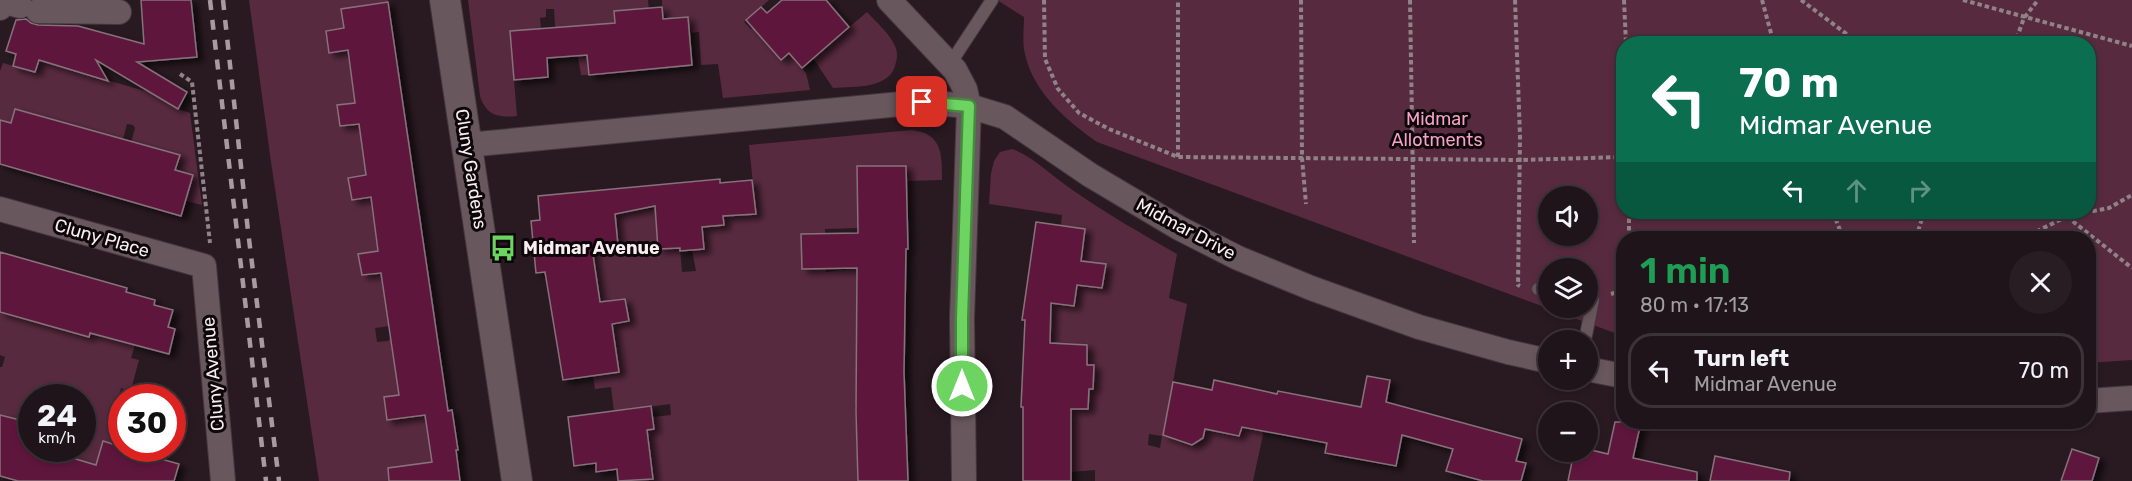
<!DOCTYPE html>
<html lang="en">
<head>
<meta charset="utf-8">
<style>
	body { margin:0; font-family:Rubik,sans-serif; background:#271d22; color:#f1f3f6; height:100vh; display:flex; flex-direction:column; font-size:22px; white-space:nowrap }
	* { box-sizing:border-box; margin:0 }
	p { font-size:20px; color:#a19ea2 }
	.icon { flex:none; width:33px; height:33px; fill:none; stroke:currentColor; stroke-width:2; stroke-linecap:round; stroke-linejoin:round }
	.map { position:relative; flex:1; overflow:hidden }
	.side { position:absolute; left:1616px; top:231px; width:480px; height:198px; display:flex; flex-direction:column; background:#1f1419; border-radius:24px; box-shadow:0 3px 9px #0003,0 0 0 2px #3c3338 }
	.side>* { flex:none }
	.guide { position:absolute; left:1616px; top:36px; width:480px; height:183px; border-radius:24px; box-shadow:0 3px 9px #0003,0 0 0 2px #3c3338; background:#0b6e4f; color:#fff; overflow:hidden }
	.controls { position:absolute; left:1538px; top:186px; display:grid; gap:12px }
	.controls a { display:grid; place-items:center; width:60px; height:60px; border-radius:50%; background:#1f1419; box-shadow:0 3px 9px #0003,0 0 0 2px #3c3338; font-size:30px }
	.speed { position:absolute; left:18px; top:384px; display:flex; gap:12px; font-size:30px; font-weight:700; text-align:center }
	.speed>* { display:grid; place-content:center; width:78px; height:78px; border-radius:50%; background:#1f1419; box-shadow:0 3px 9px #0003,0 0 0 2px #3c3338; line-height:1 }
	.speed small { font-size:15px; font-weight:400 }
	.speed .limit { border:9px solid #d22; background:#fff; color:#111 }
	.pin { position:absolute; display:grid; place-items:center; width:51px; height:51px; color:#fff; margin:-26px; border-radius:12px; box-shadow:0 3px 9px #0006 }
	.me { position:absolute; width:66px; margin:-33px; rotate:0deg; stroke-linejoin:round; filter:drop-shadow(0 0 4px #0008) }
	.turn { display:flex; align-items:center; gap:21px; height:126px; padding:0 24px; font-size:27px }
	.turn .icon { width:78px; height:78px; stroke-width:2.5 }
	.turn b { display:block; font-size:42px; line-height:51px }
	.lanes { display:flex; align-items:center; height:57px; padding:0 24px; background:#0003; justify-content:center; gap:30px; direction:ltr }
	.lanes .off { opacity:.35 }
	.round { display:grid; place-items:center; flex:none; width:63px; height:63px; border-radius:32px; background:#271d22 }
	.summary { display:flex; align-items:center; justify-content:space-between; height:102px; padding:0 24px }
	h1 { font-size:36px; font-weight:600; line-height:45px; color:#1e9e55 }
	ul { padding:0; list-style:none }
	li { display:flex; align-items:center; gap:18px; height:75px; margin:0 12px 9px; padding:0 12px; border:3px solid #3c3338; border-radius:24px }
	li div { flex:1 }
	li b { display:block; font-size:22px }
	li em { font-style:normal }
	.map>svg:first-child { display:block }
</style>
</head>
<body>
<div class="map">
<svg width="2132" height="481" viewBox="0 0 2132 481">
	<defs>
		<filter id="shadow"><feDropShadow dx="6" dy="4" stdDeviation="3" flood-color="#0009"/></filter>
	</defs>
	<rect width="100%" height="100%" fill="#291a21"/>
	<g fill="#582a40" fill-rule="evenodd">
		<polygon points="249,0 388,0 388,2 342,9 345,30 326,31 329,52 347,48 350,69 397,62 400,76 354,83 356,105 352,103 337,105 340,126 355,124 359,122 362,143 409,137 411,149 365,156 367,177 349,178 352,200 367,198 370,195 373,216 420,209 422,226 375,232 378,253 374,251 359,254 362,275 378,273 381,270 384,292 431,285 436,320 375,328 377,342 388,341 392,337 406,410 447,404 448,411 425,415 431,453 456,450 396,481 319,481 271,162"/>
		<path d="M468 0H648L654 69H649L646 52 614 11 615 23 585 26 589 75H581L574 33 563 34 564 57H557L554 9H546V17L540 18 541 29 510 32 517 116C498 118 486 115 480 96Z"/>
		<polygon points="662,0 769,0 744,22 751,29 768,14 796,47 802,47 792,57 806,73 810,90 723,98 718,64 701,65 699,32 689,33 688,17 663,19"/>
		<path d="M997 0H2132V360L2088 363V238H1623V336L1097 142C1067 121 1033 92 1025 54 1022 42 1024 29 1024 17ZM1623 44H2088V212H1623ZM1548 196H1587V236H1548ZM1548 268H1587V308H1548Z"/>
		<path d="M867 12C876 22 888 32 894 44 897 49 898 56 896 62 891 90 855 86 833 88L813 58Z"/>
		<polygon points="16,54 152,93 178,109 190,113 202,205 186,201 193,175 175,170 180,155 127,157 135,128 133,125 127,124 123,139 15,109 11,123 0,120 0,71 3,63 35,72 38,63"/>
		<path d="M912 130C943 134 942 155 942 180L907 181 906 166H858V228L825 229 826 272 855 268H905L856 288V369L905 386V389L881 390V403L855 404 858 481H639L653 479 651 465 607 471 606 462 652 417 671 415 670 404 614 412 611 387 595 389 593 376 619 372 617 360 596 363 603 323 628 321 625 299 604 302 600 304 597 281 573 268 540 273 537 252 617 245 615 214 655 208 658 249 680 248 682 272 696 271 692 250 704 249 700 227 724 225 722 200 756 213 749 145Z"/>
		<path d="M1012 149C1033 156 1055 179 1074 191 1107 214 1142 234 1177 254L1169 298 1187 304 1166 421 1182 424 1185 442C1189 445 1195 445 1198 440H1202L1205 429 1239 436 1250 388 1272 393 1253 481H1095V470L1071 472V447H1023V442H1047L1068 409H1088L1089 389H1093L1094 366 1074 364 1087 354V349L1084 344 1026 342 1025 299 1074 306 1077 283 1082 285 1102 288 1106 264 1085 261 1080 263 1061 226 1062 215 989 204 991 174 994 161 1000 152ZM1149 434 1162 436 1160 448 1148 445Z"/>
		<polygon points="0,309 89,336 93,323 113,339 135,345 131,358 139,360 129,397 126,397 127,390 121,388 115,410 121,413 121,447 103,442 96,465 51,454 53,449 82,448 82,398 32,398 31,423 0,415 0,367 2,367 5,357 0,355"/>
		<polygon points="127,449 169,449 165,460 151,456 144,479 124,473 131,450"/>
	</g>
	<g fill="#5e183d" stroke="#86727a" stroke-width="1.5" filter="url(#shadow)">
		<polygon points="141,0 191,0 197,57 137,62 187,92 178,109 96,60 108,81 39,60 35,72 13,66 16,54 6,51 16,20 26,19 31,23 38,25 78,26 144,44"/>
		<polygon points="782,0 826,0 849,27 802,68 789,53 781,60 746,20 761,7 767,13"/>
		<polygon points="388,2 448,411 452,410 458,450 456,450 460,481 389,481 388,468 432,462 425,415 387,420 384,397 399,395 381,273 362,275 358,254 378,251 371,197 352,200 348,178 366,175 359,124 340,126 337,105 355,103 348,50 329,53 326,31 344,28 341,9"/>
		<polygon points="662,7 663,19 688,17 692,65 589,75 587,55 547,58 548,77 514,80 510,31 615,23 614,11"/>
		<polygon points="15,109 180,155 175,170 193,175 181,216 0,164 0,120 11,123"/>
		<polygon points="857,166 906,166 908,249 906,249 904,372 908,481 858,481 856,412 857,268 802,269 801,234 858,233"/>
		<polygon points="720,179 720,183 752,180 756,214 723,216 724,225 702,227 704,249 680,251 680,248 658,249 655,206 615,214 618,245 592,248 600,302 625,299 629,321 612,324 619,372 563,380 545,272 536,273 531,221 540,220 538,196"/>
		<polygon points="1036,222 1085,229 1081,261 1106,264 1102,288 1077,285 1074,306 1051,303 1050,343 1087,345 1087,365 1094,365 1093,389 1089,389 1088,409 1071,409 1071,481 1023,481 1023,407 1021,407 1025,320 1022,320"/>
		<polygon points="0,252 127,288 126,292 155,300 154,305 173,310 168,327 175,329 169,354 90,333 89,337 0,312"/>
		<polygon points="1367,376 1390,380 1386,402 1522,439 1516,461 1526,463 1521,481 1483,481 1446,471 1453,449 1402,435 1396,466 1325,453 1327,443 1242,427 1239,436 1205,429 1203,438 1192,445 1163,435 1173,382 1212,390 1214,380 1277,394 1278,391 1361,407"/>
		<polygon points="651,406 654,429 647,430 653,479 618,481 617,469 596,472 596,463 574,466 568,417"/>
		<polygon points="0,415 32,423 32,448 53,448 52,452 96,465 103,441 122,447 122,448 179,464 174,481 18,481 0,476"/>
		<polygon points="1615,422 1641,422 1633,458 1697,472 1697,481 1568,481 1574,452 1587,452 1587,449 1608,454"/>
		<polygon points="2072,449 2099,458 2092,481 2061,481"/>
		<polygon points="1715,456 1790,472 1789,481 1710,481"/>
	</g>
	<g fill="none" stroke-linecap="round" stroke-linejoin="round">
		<g stroke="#44383d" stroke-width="14">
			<g id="service">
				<polyline points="950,64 992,0"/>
				<polyline points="1538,289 1548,291"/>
				<polyline points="1585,340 1593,300 1587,299"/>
			</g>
		</g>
		<g stroke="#44383d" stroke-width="26">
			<g id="minor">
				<polyline points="889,0 955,70 965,89 969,106 962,318 964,481"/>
				<polyline points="0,8 2,1 20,6"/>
				<polyline points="38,11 119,12"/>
				<polyline points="467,145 922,102 969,106 1005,117 1090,175 1179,228 1238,258 1311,288 1419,327 1508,352 1548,361"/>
				<polyline points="0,209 204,266 223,481"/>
				<polyline points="1587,369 1623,376"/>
				<polyline points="2088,401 2132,398"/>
			</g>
		</g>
		<g stroke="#44383d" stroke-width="32">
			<polyline id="tertiary" points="445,0 517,481"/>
		</g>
		<g stroke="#8f8288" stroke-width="4" stroke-dasharray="4.5 3" stroke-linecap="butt">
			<polyline points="1044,0 1045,59 1058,89 1079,113 1109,129 1178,157 1520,160 1623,157"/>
			<polyline points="1301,0 1302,158 1306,204"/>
			<polyline points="1410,0 1414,243"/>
			<polyline points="1515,0 1520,136 1518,285 1520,286"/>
			<polyline points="1624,0 1626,44"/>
			<polyline points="1762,0 1774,44"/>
			<polyline points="1801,0 1860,44"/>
			<polyline points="1963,0 2132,46"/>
			<polyline points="2012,44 2016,40 2024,18 2038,0"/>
			<polyline points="180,74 192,82 210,243"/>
			<polyline points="1178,157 1178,0"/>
			<polyline points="1833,212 1843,238"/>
			<polyline points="2061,212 2132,268"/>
			<polyline points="1629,238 1629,212"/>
			<polyline points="1916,238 1924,212"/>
			<polyline points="2023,238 2068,216 2109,208 2132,195"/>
			<polyline points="1611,294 1623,290"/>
		</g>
		<use href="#service" stroke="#69575e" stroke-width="12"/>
		<use href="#minor" stroke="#69575e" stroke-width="24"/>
		<use href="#tertiary" stroke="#69575e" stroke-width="30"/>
		<g stroke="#a89ba0" stroke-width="4.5" stroke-dasharray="10 10" stroke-linecap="butt">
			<polyline points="210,0 266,481"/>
			<polyline points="223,0 248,231 279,481"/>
		</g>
	</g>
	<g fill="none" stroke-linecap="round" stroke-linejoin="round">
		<g stroke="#47893f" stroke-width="15">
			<polyline id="route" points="922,102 969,106 962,318 962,386"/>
		</g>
		<use href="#route" stroke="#6dd361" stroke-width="10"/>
	</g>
	<defs>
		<g id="bus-bare" transform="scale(2.07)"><path d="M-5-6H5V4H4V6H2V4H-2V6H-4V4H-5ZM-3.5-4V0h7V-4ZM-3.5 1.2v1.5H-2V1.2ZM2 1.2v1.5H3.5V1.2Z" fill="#6dd361" stroke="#0d070a" stroke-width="2.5" paint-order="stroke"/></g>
	</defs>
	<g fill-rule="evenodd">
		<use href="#bus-bare" x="503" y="248"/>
	</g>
	<g text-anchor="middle" stroke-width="6" stroke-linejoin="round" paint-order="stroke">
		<g font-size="18" fill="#f6a1c7" stroke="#0d070a">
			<text x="1437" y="125">Midmar<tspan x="1437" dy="21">Allotments</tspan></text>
		</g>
		<g font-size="18" fill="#f8edf1" stroke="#0d070a">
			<text transform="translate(471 169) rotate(81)" y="6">Cluny Gardens</text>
			<text transform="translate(1186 229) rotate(28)" y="6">Midmar Drive</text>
			<text transform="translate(102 238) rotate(16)" y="6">Cluny Place</text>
			<text transform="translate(213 374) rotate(-95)" y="6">Cluny Avenue</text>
		</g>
		<g font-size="18" font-weight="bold" fill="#f8edf1" stroke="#0d070a" text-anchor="start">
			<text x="523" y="254">Midmar Avenue</text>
		</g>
	</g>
</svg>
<div class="controls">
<a><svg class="icon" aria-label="sound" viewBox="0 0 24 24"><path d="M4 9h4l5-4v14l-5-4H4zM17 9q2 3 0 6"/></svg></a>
<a><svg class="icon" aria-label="layers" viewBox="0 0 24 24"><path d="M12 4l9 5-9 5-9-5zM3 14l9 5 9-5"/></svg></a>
<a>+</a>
<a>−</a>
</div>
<div class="speed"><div>24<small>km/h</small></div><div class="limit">30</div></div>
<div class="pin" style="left:922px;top:102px;background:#d93025"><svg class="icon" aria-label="arrive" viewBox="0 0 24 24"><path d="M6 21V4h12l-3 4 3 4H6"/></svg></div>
<svg class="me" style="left:962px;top:386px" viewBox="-20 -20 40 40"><circle r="17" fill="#6dd361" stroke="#fff" stroke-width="3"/><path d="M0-11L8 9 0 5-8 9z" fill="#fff"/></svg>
<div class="guide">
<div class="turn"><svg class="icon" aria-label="left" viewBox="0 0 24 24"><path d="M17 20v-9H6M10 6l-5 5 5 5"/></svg><div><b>70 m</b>Midmar Avenue</div></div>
<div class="lanes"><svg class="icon" aria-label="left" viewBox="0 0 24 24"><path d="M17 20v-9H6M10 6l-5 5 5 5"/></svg><svg class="icon off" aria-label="ahead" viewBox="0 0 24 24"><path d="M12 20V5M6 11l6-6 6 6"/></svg><svg class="icon off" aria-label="right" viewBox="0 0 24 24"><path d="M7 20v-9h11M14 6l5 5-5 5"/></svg></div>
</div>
<section class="side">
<div class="summary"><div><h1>1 min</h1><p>80 m · 17:13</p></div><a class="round"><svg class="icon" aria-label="close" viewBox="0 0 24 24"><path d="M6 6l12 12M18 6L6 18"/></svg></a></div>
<ul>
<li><svg class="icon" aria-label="left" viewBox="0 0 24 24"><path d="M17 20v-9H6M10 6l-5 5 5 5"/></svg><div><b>Turn left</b><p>Midmar Avenue</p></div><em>70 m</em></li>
</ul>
</section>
</div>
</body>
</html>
